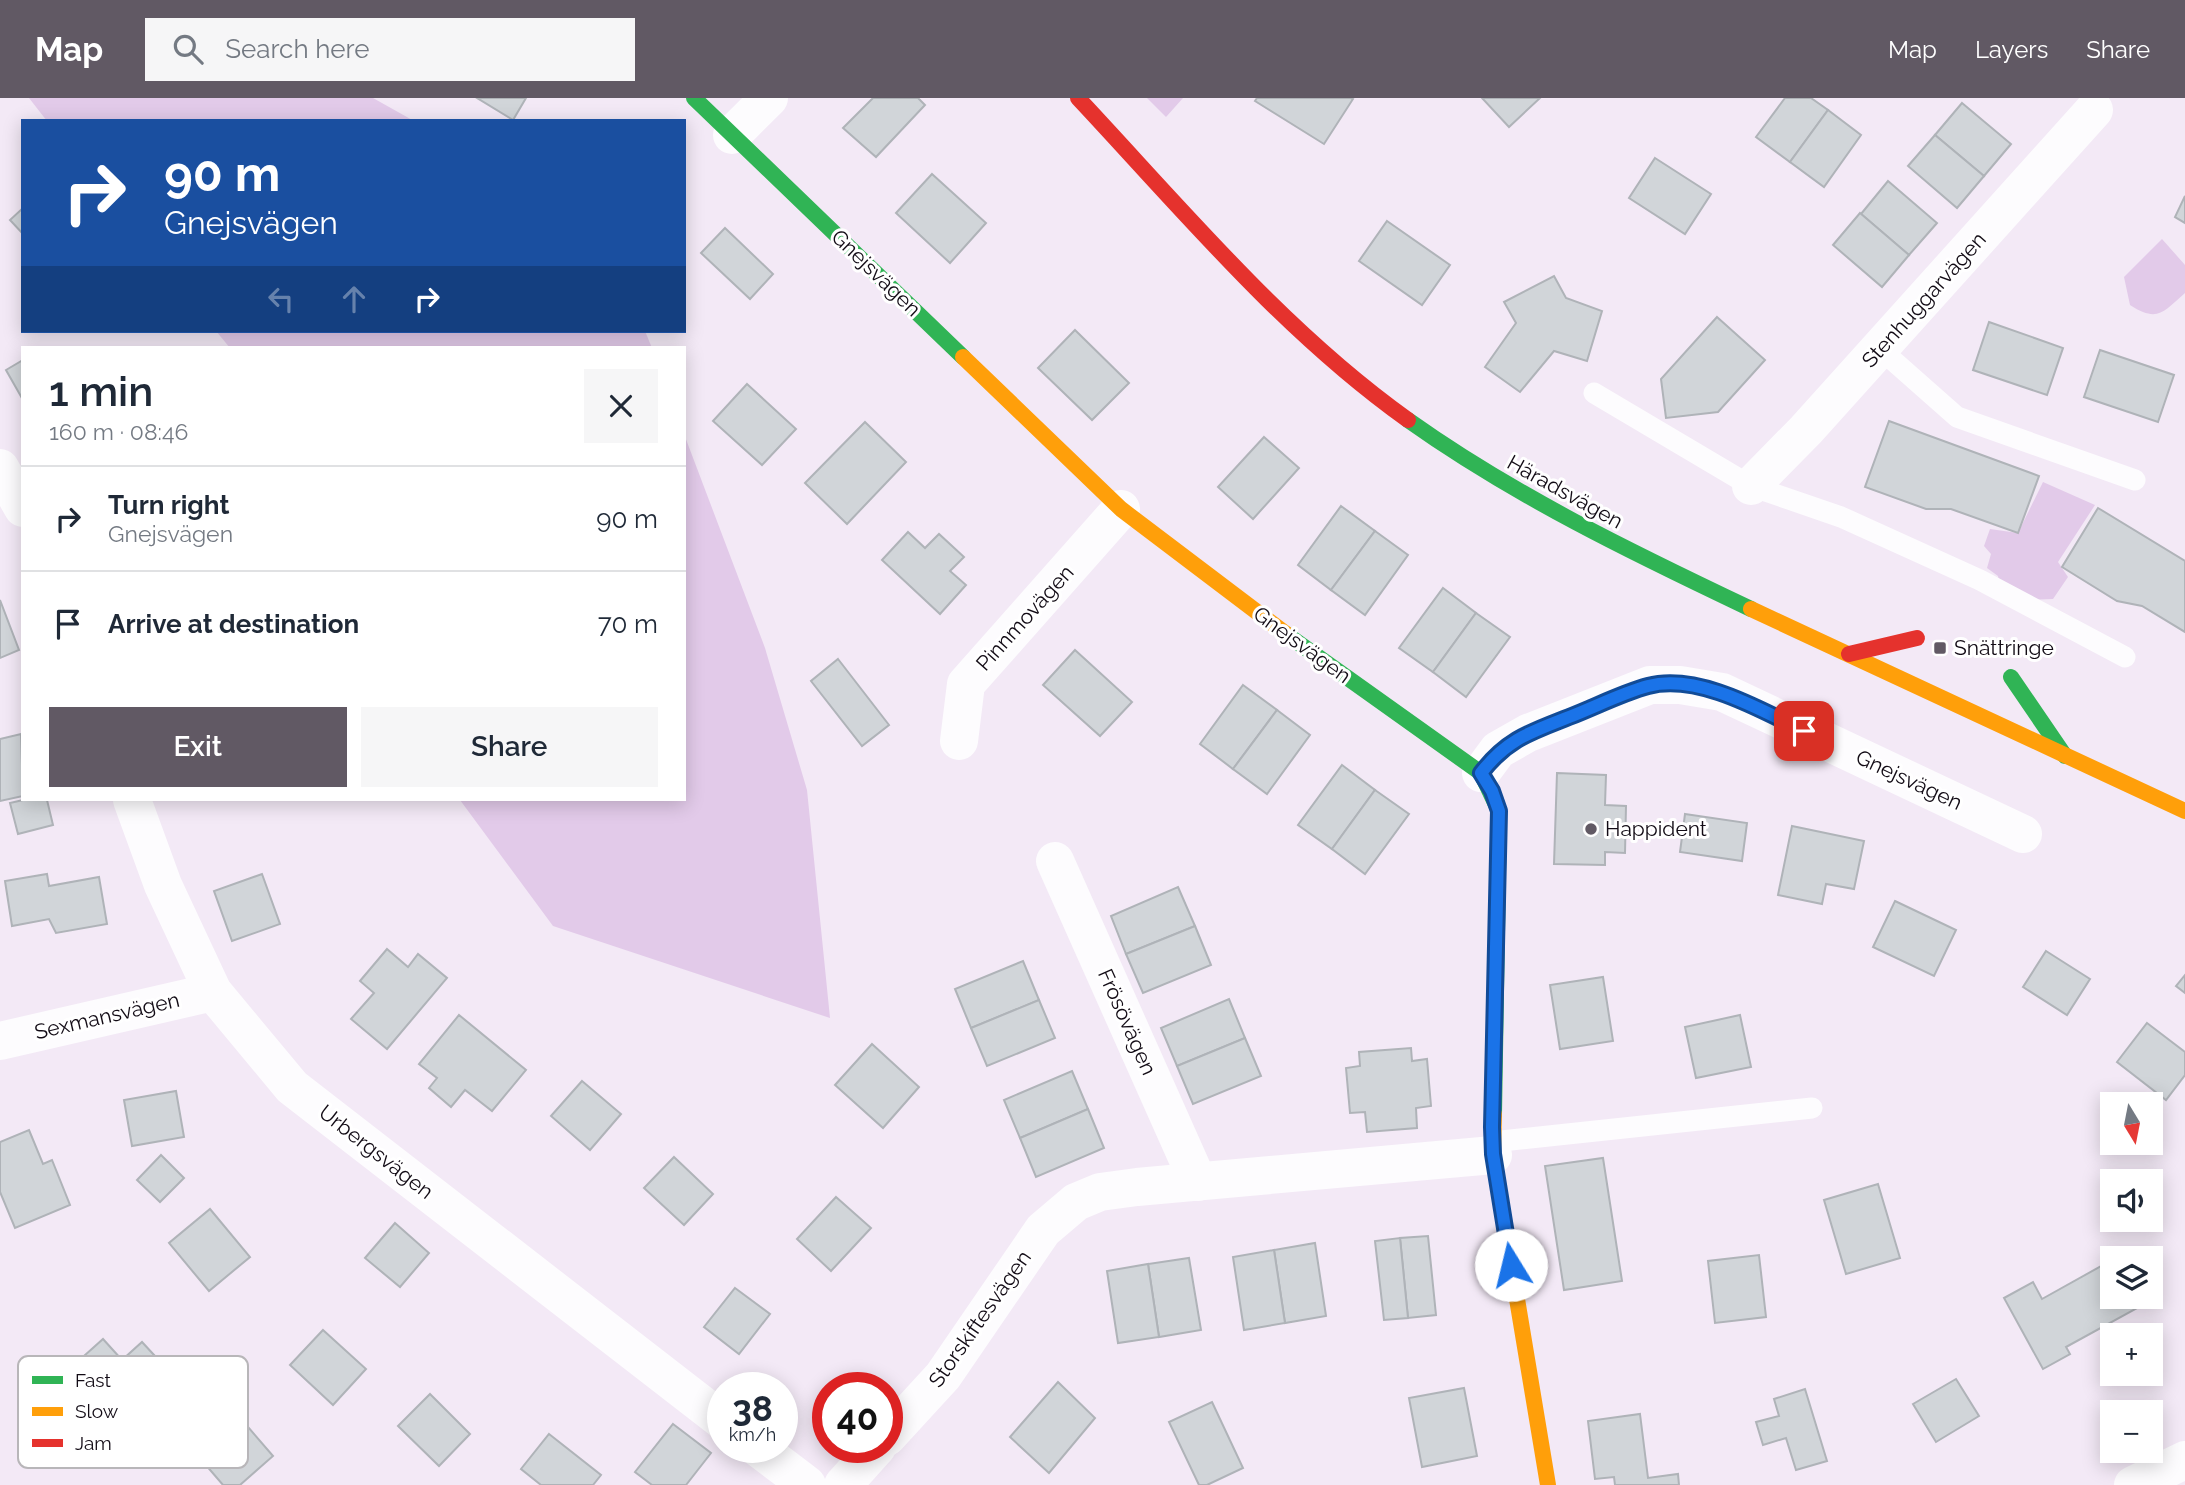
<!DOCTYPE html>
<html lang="en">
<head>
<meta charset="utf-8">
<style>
	body { margin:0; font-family:Raleway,sans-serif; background:#f6f6f7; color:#1f2937; height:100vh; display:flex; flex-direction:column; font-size:26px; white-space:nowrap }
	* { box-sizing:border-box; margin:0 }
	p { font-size:23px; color:#747a83 }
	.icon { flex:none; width:38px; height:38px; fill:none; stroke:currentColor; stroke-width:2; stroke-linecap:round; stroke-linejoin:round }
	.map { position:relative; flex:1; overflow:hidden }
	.drawer { position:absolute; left:21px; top:248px; width:665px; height:455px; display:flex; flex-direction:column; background:#fff; border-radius:0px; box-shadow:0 4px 18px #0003 }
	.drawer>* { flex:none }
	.top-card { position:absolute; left:21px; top:21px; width:665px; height:214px; border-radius:0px; box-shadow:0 4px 18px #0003; background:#1a4fa0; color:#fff; overflow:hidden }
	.needle { width:46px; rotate:170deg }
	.fabs { position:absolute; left:2100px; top:994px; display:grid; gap:14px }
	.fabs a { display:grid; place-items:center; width:63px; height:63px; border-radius:0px; background:#fff; box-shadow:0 4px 18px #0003; font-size:35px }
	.speed { position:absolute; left:707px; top:1274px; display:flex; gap:14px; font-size:35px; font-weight:700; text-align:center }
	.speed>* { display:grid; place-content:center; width:91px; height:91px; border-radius:50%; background:#fff; box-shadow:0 4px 18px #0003; line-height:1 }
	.speed small { font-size:18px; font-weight:400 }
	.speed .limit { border:10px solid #d22; background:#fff; color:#111 }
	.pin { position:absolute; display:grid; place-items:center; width:60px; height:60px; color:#fff; margin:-30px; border-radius:14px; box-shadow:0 4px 10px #0006 }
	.me { position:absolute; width:77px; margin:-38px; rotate:351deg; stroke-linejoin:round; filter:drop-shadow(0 0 5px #0008) }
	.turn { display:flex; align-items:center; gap:24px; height:147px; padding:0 28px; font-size:32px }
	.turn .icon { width:91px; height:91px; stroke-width:2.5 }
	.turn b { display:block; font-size:49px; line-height:60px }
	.lanes { display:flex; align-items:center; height:66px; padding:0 28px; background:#0003; justify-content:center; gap:35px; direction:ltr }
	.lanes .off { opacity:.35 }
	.round { display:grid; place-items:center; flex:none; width:74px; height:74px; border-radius:0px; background:#f6f6f7 }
	.overview { display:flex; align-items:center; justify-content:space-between; height:119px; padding:0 28px }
	h1 { font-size:42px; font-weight:600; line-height:52px }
	.primary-button { display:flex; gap:14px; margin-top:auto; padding:14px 28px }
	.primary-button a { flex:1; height:80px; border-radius:0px; background:#615964; color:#fff; font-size:28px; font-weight:600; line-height:80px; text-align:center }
	.primary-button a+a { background:#f6f6f7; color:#1f2937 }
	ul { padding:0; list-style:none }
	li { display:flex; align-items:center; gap:21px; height:105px; padding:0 28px; border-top:2px solid #e0e1e3 }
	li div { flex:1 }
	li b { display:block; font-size:26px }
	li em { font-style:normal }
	header { display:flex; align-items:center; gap:42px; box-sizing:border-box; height:98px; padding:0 35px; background:#615964; color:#fff }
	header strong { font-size:33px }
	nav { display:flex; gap:38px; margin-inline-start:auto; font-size:24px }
	.search { width:490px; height:63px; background:#f6f6f7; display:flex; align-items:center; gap:18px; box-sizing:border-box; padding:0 24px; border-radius:0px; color:#747a83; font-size:26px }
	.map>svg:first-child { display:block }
</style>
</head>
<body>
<header>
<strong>Map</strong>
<div class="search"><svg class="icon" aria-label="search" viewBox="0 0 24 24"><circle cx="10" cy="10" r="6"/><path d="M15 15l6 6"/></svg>Search here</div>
<nav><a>Map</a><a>Layers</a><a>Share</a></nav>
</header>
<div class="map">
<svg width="2185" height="1387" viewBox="0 0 2185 1387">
	<rect width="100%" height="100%" fill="#f3e9f6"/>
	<g fill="#e2cae9">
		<polygon points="29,0 373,0 414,23 47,23"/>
		<polygon points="1147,0 1183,0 1166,19"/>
		<path d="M2162 141 2185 167V195C2163 214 2158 225 2130 207L2124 179Z"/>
		<polygon points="216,233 645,233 652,250 230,250"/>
		<polygon points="684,336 765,550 807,692 830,920 553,828 460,702 684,702"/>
		<polygon points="2043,384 2095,407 2058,464 2068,479 2053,501 2028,502 2001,492 1998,478 1987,470 1991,456 1984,448 1990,431 2018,435"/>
	</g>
	<g fill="#d1d5d9" stroke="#afb3b8" stroke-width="2">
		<polygon points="477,0 526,0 513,22"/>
		<polygon points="873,0 918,0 925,7 876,59 843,30"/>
		<polygon points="1257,0 1351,0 1353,1 1324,46 1255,3"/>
		<polygon points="1482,0 1540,0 1509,29"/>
		<polygon points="1785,0 1811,0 1828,12 1790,64 1756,39"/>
		<polygon points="1962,5 2011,46 1984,78 1935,37"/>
		<polygon points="1828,12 1861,37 1824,89 1790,64"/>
		<polygon points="1935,37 1984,78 1957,110 1908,68"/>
		<polygon points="1655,60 1711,96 1685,136 1629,100"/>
		<polygon points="932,76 986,125 950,165 896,115"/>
		<polygon points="1888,83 1937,125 1909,157 1861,116"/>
		<polygon points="2185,98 2185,125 2175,119"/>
		<polygon points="23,110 23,136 10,122"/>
		<polygon points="1860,115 1909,157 1882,189 1833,147"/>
		<polygon points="1387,123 1450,167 1422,207 1359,163"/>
		<polygon points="725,130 773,176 750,201 701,155"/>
		<polygon points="1554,178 1566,200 1602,213 1587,263 1554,253 1520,294 1485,269 1516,225 1504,204"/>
		<polygon points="1717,219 1765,262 1718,314 1666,320 1661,281"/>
		<polygon points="1989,224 2063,250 2047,297 1973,272"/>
		<polygon points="1075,232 1129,285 1092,322 1038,270"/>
		<polygon points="2100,252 2174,277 2158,324 2084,299"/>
		<polygon points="23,262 23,302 6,272"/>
		<polygon points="747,286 796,331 762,367 713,323"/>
		<polygon points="1889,323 2039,378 2018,435 1951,411 1926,411 1865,389"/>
		<polygon points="865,324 906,364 847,426 805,385"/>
		<polygon points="1264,339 1299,370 1253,421 1218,389"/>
		<polygon points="1341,408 1375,433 1331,492 1298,467"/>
		<polygon points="2098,410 2185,463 2185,534 2142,508 2117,503 2062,469"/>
		<polygon points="1375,433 1408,457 1365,517 1331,492"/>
		<polygon points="908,434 925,450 939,436 964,459 950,473 966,487 940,516 882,462"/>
		<polygon points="1443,490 1476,515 1433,574 1399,550"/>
		<polygon points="0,502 19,552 0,560"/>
		<polygon points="1476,515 1510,539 1466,599 1433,574"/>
		<polygon points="1075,552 1132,604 1100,638 1043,587"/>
		<polygon points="838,561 889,627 862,648 811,583"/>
		<polygon points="1243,587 1277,612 1233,671 1200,646"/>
		<polygon points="1277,612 1310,637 1267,696 1233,671"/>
		<polygon points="21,636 23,698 0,703 0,641"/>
		<polygon points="1342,667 1375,692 1332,751 1298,727"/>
		<polygon points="1557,675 1606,677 1605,707 1626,708 1625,755 1605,754 1605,767 1554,766"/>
		<polygon points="1375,692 1409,716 1365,776 1332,751"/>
		<polygon points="23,702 47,702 53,727 18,736 10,705"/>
		<polygon points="1685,716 1747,725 1742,763 1680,754"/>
		<polygon points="1792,728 1864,743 1854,791 1826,786 1822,806 1778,797"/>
		<polygon points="47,776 49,788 99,779 107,826 56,835 49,821 12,828 5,783"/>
		<polygon points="262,776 280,826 232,843 214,793"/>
		<polygon points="1178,789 1195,828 1126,856 1111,818"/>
		<polygon points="1895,803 1956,832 1934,878 1873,849"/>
		<polygon points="1195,828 1211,867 1143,895 1126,856"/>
		<polygon points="387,851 408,869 418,856 447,880 387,951 351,921 374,895 360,883"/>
		<polygon points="2046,853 2090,881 2067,917 2023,889"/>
		<polygon points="1023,863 1039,902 971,930 955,891"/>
		<polygon points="2185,877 2185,895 2176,888"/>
		<polygon points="1603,879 1613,943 1560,951 1550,887"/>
		<polygon points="1229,901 1245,940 1177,968 1161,930"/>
		<polygon points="1039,902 1055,940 987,968 971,930"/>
		<polygon points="459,917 526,972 492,1013 465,992 451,1009 429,990 437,980 419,966"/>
		<polygon points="1740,917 1751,969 1696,980 1685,929"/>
		<polygon points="2147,925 2185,954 2185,977 2166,1002 2117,964"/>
		<polygon points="1245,940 1261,978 1193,1006 1177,968"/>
		<polygon points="872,946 919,989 883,1030 835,987"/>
		<polygon points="1411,950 1412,963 1427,961 1431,1008 1416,1010 1417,1030 1367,1034 1365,1014 1350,1015 1346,970 1360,968 1359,954"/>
		<polygon points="1072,973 1088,1011 1020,1040 1004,1002"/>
		<polygon points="582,983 621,1016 590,1052 551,1018"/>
		<polygon points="176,993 184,1039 132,1048 124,1002"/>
		<polygon points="1088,1011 1104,1050 1036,1079 1020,1040"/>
		<polygon points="29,1032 43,1066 52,1062 70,1107 15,1130 0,1094 0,1044"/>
		<polygon points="161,1057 184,1080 160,1104 137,1082"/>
		<polygon points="674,1059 713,1096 684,1127 644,1090"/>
		<polygon points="1603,1060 1622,1183 1564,1192 1545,1068"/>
		<polygon points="1878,1086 1900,1160 1846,1176 1824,1102"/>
		<polygon points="836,1099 871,1130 831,1173 797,1141"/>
		<polygon points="210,1111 250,1159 209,1193 169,1145"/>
		<polygon points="395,1125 429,1155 400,1189 365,1160"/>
		<polygon points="1428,1138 1436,1217 1408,1220 1400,1140"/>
		<polygon points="1400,1140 1408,1220 1384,1222 1375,1143"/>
		<polygon points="1315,1145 1326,1218 1285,1225 1274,1152"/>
		<polygon points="1274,1152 1285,1225 1244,1232 1233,1159"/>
		<polygon points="1759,1157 1766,1219 1715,1225 1708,1163"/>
		<polygon points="1189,1160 1201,1232 1159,1239 1148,1166"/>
		<polygon points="2112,1162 2112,1199 2135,1199 2141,1208 2066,1249 2070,1256 2043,1271 2004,1200 2033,1184 2042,1201"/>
		<polygon points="1148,1166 1159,1239 1118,1245 1107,1173"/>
		<polygon points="735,1190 770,1216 739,1256 704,1229"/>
		<polygon points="323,1232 366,1271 333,1307 290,1267"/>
		<polygon points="103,1241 122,1262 142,1244 167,1271 120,1315 75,1266"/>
		<polygon points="1956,1281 1979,1318 1936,1344 1913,1306"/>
		<polygon points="1058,1284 1095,1320 1049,1375 1010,1339"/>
		<polygon points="1464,1290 1477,1358 1422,1369 1409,1300"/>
		<polygon points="1805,1291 1827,1363 1796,1372 1786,1340 1763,1347 1756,1324 1779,1318 1774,1301"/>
		<polygon points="430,1296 470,1336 439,1368 398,1328"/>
		<polygon points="1212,1304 1243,1370 1207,1387 1199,1387 1169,1324"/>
		<polygon points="236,1315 273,1358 240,1387 223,1387 193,1352"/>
		<polygon points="1640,1316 1648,1380 1678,1376 1679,1387 1615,1387 1614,1379 1595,1381 1588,1323"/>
		<polygon points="673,1326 711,1355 686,1387 652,1387 635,1374"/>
		<polygon points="549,1336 601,1377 593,1387 541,1387 521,1371"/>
	</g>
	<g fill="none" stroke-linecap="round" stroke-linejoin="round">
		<g stroke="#fdfcfe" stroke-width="21">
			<polyline points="1880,251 1957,319 2135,382"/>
			<polyline points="1594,295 1751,388 1841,419 1980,482 2125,559"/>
			<polyline points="1492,1044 1812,1010"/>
		</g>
		<g stroke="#fdfcfe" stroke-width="38">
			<polyline points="732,37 769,0"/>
			<polyline points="0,370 23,410"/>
			<polyline points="1751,388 1806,332 2094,12"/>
			<polyline points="959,643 966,586 1121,411"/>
			<polyline points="1481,675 1498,652 1528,635 1650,587 1680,587 1722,594 2023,736"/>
			<polyline points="132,702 163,787 213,894 292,989 723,1323"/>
			<polyline points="1055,763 1198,1084"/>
			<polyline points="0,943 213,894"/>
			<polyline points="887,1339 943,1278 1043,1132 1076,1104 1100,1094 1137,1089 1493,1057"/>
			<polyline points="757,1349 807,1387"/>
			<polyline points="843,1387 877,1349"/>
			<polyline points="2133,1387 2185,1362"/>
		</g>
		<g stroke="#30b455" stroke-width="16">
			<polyline points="694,0 963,259"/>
			<path d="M1408 322C1515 398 1633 455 1751 511"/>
			<polyline points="1286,536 1481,675 1499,713 1494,1016"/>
			<polyline points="2011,579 2065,658"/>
		</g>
		<g stroke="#ff9f0a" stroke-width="16">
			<polyline points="963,259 1121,411 1286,536"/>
			<polyline points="1751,511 2185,713"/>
			<polyline points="1494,1016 1493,1057 1548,1387"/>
		</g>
		<g stroke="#e5322d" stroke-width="16">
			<path d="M1078 0C1182 111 1283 233 1408 322"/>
			<polyline points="1849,556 1917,540"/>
		</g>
	</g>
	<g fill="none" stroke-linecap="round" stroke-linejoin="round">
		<g stroke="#114b97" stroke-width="18">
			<path id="route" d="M1511 1167 1493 1056 1492 1029 1499 713 1492 693 1481 675C1507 641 1531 634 1569 619 1595 609 1622 595 1648 588 1698 575 1761 612 1804 633"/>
		</g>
		<use href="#route" stroke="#1a73e8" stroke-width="12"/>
	</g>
	<g fill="#615964" stroke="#fff" stroke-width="2.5">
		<rect x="1933" y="543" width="14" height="14" rx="3.5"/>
		<circle cx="1591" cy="731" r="7"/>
	</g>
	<g text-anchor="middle" stroke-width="6" stroke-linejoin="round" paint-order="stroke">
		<g font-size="21" fill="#120b15" stroke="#fff">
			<text transform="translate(876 175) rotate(44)" y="7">Gnejsvägen</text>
			<text transform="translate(1924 202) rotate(-48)" y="7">Stenhuggarvägen</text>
			<text transform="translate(1565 394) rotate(29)" y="7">Häradsvägen</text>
			<text transform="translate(1025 520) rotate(-48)" y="7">Pinnmovägen</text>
			<text transform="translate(1302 547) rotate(36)" y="7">Gnejsvägen</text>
			<text transform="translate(1909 682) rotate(25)" y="7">Gnejsvägen</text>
			<text transform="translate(107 918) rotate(-13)" y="7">Sexmansvägen</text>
			<text transform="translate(1127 924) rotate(66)" y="7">Frösövägen</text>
			<text transform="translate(376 1054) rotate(38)" y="7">Urbergsvägen</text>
			<text transform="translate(980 1221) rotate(-55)" y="7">Storskiftesvägen</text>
		</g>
		<g font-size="21" fill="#120b15" stroke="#fff" text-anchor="start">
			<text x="1954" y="557">Snättringe</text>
			<text x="1605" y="738">Happident</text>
		</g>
	</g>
	<rect x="18" y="1258" width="230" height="112" rx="10" fill="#fff" stroke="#b8b6b9" stroke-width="2"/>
	<rect x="32" y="1278" width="31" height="8" fill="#30b455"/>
	<rect x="32" y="1309" width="31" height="9" fill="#ff9f0a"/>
	<rect x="32" y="1341" width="31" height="8" fill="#e5322d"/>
	<g font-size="19" fill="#120b15">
		<text x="75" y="1289">Fast</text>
		<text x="75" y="1320">Slow</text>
		<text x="75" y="1352">Jam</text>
	</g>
</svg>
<div class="fabs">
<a><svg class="needle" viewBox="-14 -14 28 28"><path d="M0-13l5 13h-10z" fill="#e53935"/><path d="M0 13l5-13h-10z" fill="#747a83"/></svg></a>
<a><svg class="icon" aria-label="sound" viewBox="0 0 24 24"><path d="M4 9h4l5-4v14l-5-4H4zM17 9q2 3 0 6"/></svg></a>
<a><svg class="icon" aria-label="layers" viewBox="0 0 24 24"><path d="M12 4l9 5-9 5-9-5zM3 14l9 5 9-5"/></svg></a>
<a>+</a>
<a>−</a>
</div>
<div class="speed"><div>38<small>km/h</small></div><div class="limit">40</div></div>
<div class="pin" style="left:1804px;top:633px;background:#d93025"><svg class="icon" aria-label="arrive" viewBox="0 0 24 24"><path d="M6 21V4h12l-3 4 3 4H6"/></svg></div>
<svg class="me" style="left:1511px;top:1167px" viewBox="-20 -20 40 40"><circle r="19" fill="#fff"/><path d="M0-13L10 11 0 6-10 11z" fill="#1a73e8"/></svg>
<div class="top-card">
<div class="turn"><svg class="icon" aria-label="right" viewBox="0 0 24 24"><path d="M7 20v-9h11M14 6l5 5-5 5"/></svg><div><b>90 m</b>Gnejsvägen</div></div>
<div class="lanes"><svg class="icon off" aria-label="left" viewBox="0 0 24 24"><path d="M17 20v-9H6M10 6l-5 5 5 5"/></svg><svg class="icon off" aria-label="ahead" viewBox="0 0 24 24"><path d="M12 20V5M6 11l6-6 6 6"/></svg><svg class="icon" aria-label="right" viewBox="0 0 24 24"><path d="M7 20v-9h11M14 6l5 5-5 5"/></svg></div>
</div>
<section class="drawer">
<div class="overview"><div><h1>1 min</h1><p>160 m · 08:46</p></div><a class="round"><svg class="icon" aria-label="close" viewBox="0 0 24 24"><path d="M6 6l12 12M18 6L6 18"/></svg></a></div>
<ul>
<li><svg class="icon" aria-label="right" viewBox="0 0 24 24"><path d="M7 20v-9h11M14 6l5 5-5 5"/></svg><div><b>Turn right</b><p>Gnejsvägen</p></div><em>90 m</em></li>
<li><svg class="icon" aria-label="arrive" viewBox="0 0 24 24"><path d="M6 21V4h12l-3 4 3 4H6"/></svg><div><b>Arrive at destination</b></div><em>70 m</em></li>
</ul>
<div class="primary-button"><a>Exit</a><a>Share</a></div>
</section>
</div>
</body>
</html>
